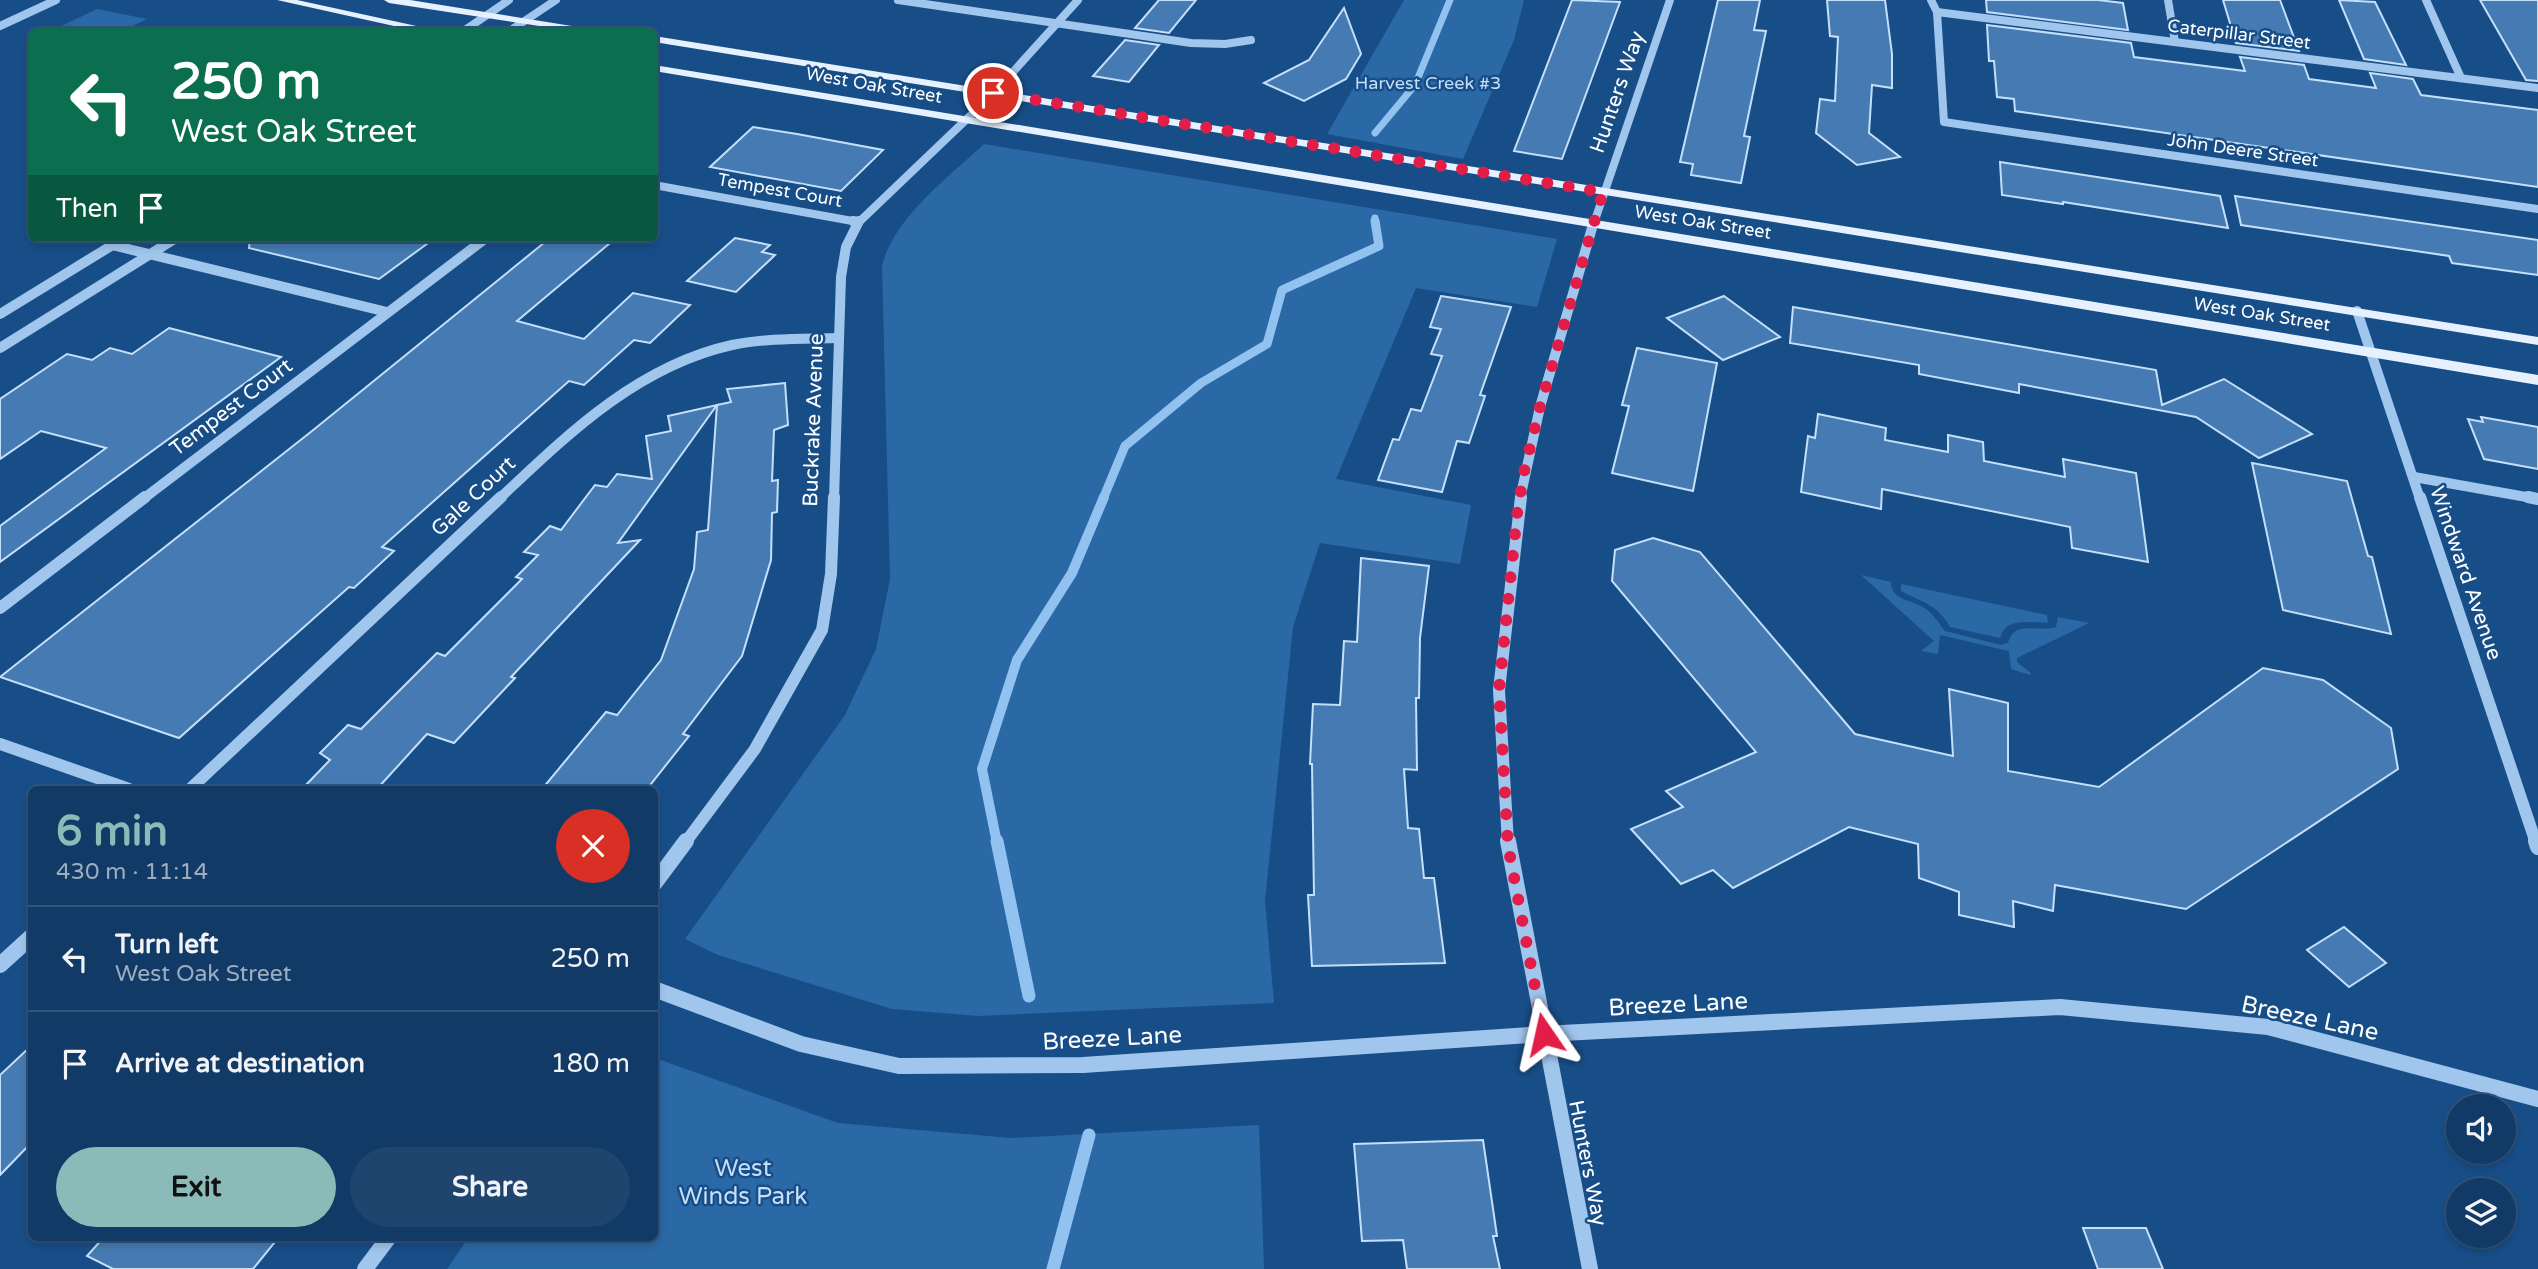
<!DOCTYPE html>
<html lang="en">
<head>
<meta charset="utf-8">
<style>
	body { margin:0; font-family:"Varela Round",sans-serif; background:#1f456f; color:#f1f3f6; height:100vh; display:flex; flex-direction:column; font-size:26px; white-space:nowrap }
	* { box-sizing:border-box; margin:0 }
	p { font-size:23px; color:#9cadbf }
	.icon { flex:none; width:38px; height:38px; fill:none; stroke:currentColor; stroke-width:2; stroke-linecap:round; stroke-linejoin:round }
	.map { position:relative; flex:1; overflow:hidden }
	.drawer { position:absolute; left:28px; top:786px; width:630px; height:455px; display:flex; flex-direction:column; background:#123a66; border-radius:10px; box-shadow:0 4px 10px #0003,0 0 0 2px #31547a }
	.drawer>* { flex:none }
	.top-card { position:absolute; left:28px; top:28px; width:630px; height:214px; border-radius:10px; box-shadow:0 4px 10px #0003,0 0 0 2px #31547a; background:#0b6e4f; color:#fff; overflow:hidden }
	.tools { position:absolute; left:2446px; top:1094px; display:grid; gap:14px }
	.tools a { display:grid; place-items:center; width:70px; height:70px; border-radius:50%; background:#123a66; box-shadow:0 4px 10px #0003,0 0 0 2px #31547a; font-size:35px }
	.pin { position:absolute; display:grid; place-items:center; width:60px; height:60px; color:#fff; margin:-30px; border:4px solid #fff; border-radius:50%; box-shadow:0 2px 7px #0007 }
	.me { position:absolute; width:77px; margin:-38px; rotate:349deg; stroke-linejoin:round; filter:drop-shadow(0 0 5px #0008) }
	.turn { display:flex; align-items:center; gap:24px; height:147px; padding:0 28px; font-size:32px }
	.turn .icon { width:91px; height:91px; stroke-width:2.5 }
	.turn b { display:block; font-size:49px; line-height:60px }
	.then { display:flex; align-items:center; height:66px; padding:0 28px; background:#0003; gap:14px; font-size:26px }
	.round { display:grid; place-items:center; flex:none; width:74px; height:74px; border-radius:37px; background:#1f456f }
	.overview { display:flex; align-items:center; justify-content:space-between; height:119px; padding:0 28px }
	h1 { font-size:42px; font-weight:700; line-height:52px; color:#8bbbb9 }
	.action { display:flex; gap:14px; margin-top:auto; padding:14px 28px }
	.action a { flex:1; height:80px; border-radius:42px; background:#8bbbb9; color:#111; font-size:28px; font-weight:700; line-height:80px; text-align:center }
	.action a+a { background:#1f456f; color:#f1f3f6 }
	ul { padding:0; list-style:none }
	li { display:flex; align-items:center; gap:21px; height:105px; padding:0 28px; border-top:2px solid #31547a }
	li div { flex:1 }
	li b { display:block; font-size:26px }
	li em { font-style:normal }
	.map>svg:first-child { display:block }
</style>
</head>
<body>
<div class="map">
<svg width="2538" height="1269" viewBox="0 0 2538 1269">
	<rect width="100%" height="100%" fill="#184e88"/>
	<g fill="#2b68a6">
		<polygon points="1404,0 1524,0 1514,40 1463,159 1327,134"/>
		<polygon points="97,9 147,19 122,31 51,31"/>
		<path d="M984 144 1557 239 1537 307 1416 288 1336 479 1471 505 1460 564 1320 543 1293 627 1265 901 1274 1003 978 1016 892 1009 718 955 685 939 845 715 876 649 890 579 882 266C894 217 948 178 984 144Z"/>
		<path d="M1861 575 1891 582C1891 602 1914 599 1927 610 1935 616 1939 624 1945 631L2001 645 2008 643C2014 619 2040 633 2056 627L2058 617 2089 623 2017 658V662L2031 673 2030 675 2011 669 2009 651 1940 635 1938 654 1921 651 1934 641Z"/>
		<path d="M1901 584 2047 615 2048 623C2031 623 2006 616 2000 638L1950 627C1938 605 1922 602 1901 591Z"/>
		<polygon points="655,1058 838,1123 1011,1138 1259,1125 1264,1269 447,1269 469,1237 654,1237"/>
	</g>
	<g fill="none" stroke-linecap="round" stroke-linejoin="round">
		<g stroke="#92c2f0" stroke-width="7">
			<polyline points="1375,133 1415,85 1450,0"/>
			<polyline points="1375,218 1376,223"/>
		</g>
		<polyline stroke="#92c2f0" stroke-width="9" points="1103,499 1125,446 1201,383 1267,344 1282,290 1379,246 1375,221"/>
		<polyline stroke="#92c2f0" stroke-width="10" points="997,843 982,769 1017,660 1072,573 1104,497"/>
		<g stroke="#92c2f0" stroke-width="13">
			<polyline points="997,841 1029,996"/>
			<polyline points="1053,1269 1089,1135"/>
		</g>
	</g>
	<g fill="#457bb2" stroke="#c5dffa" stroke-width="2">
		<polygon points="1159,0 1196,0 1169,33 1135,28"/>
		<polygon points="1572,0 1620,2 1562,159 1514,151"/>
		<polygon points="1718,0 1760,0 1754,30 1766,31 1744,136 1750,137 1741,183 1691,175 1693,164 1680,162"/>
		<polygon points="1827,0 1885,0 1892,54 1892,88 1872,85 1869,133 1900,157 1857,165 1816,133 1820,99 1835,101 1838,37 1830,36"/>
		<polygon points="1986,0 2098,0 2123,3 2128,30 1987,12"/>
		<polygon points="2223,0 2280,0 2299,51 2236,43"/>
		<polygon points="2339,0 2375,2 2406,65 2364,59"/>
		<polygon points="2480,0 2538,0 2538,81 2526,80"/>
		<polygon points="1344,8 1361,54 1346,79 1304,101 1264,83 1309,60"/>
		<polygon points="1987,25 2131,43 2134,57 2245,71 2240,57 2304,65 2309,79 2376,88 2370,73 2413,79 2421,95 2538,110 2538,187 2015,111 2014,99 1997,97 1994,61 1989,61"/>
		<polygon points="1125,40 1159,45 1129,82 1093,76"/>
		<polygon points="753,127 797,134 883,150 841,191 710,167"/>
		<polygon points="2000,162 2220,196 2228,228 2063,202 2063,204 2002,195"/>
		<polygon points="2235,196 2538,240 2538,275 2452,263 2449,256 2241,225"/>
		<polygon points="250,238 435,238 379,279 249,248"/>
		<polygon points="550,238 616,238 517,321 584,339 633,293 690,305 650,343 634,340 584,385 569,381 382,547 394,551 354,588 349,587 179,738 0,677 312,431"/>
		<polygon points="735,238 770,245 762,252 775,255 736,292 687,281"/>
		<polygon points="1441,296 1511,307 1480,395 1485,396 1469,443 1457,441 1442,492 1378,480 1393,439 1399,440 1411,409 1421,411 1442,356 1431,354 1441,329 1430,327"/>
		<polygon points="1724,296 1780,337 1723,360 1667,318"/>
		<polygon points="1793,307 2156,370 2162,405 2224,379 2312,434 2259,458 2196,417 2019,384 2019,393 1919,374 1919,365 1790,343"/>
		<polygon points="169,328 281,357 0,562 0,526 106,448 41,431 0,459 0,399 67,354 92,360 110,348 132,354"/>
		<polygon points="1637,348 1717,363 1693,491 1612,473 1629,406 1622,405"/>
		<polygon points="785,383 788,425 774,430 772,481 778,480 777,512 772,513 771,560 742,656 683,734 689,736 647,789 542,789 606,712 617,715 661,660 694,569 697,532 708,530 717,405 731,402 727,389"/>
		<polygon points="717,405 618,543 640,540 511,677 515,678 454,743 427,734 377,789 302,789 330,760 320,753 348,725 361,729 437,653 445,656 522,579 516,577 538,555 524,552 550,526 561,530 595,485 607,487 617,474 652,479 646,436 671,431 668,416"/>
		<polygon points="1818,414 1886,428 1885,440 1948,452 1948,435 1983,442 1984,461 2065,477 2063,459 2136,473 2148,562 2072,548 2070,527 1882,489 1881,509 1801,492 1808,436 1815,438"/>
		<polygon points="2481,417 2538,427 2538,469 2484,459 2468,419 2483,422"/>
		<polygon points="2252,463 2347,481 2368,556 2372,557 2391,634 2283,610"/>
		<polygon points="1653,538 1700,552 1855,734 1953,756 1949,689 2008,703 2008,771 2099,787 2263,668 2323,680 2391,728 2398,769 2186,909 2055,885 2053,911 2013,901 2014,927 1959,915 1959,892 1919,878 1918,844 1849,827 1733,888 1713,870 1681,884 1631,829 1683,807 1666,791 1756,752 1612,581 1615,550"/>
		<polygon points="1361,558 1429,566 1420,638 1419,698 1416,698 1417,770 1404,769 1408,828 1419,829 1424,878 1434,878 1445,963 1312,966 1308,895 1314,895 1312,764 1310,764 1313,704 1340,705 1344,641 1357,642"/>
		<polygon points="2344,927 2386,963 2349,987 2307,950"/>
		<polygon points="32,1045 32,1142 0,1175 0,1075"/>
		<polygon points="1483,1140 1497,1236 1493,1236 1500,1269 1407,1269 1403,1240 1362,1241 1354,1144"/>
		<polygon points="2083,1228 2146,1228 2163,1269 2098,1269"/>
		<polygon points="104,1237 279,1237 253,1269 113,1269 87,1256"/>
	</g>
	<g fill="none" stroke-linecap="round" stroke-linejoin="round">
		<g stroke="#a0c6ed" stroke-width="8">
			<polyline points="898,0 1191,43 1225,44 1251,40"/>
			<polyline points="1931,0 1937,12 1944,122 2538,209"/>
			<polyline points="2168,0 2175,42"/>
			<polyline points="2426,0 2461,78"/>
			<polyline points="1937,12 2538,88"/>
			<polyline points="0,26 56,0"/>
			<polyline points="462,32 509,0"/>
			<polyline points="508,32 556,0"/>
			<polyline points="654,185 858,222"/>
			<polyline points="858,223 993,94 1078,0"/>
			<polyline points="1594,223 1670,0"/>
		</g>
		<g stroke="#a0c6ed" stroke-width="10">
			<polyline points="853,221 858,222"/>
			<polyline points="112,245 387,312"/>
			<polyline points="2357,311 2420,499"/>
			<polyline points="0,314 124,238"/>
			<polyline points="0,348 176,238"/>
			<polyline points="2414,477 2538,499"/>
			<polyline points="143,499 486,238"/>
			<path d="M499 499C567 435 637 366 732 345 766 338 803 339 838 338"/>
			<polyline points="834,499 841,277 846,247 859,221"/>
			<polyline points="1520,499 1540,407 1594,221"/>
		</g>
		<g stroke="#a0c6ed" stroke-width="12">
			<polyline points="2420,497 2536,843"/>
			<polyline points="2528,497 2538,499"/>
			<polyline points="0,608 145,497"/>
			<polyline points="0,744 129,789"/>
			<polyline points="190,789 501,497"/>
			<polyline points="685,843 755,749 822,630 831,574 834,497"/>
			<polyline points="1508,843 1499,690 1521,497"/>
		</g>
		<g stroke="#a0c6ed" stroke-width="16">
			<polyline points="1508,841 1590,1269"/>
			<polyline points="2536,841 2538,847"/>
			<polyline points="654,884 686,841"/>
			<polyline points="0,965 32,936"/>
			<polyline points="654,989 801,1044 899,1066 1083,1065 1543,1034 2060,1007 2268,1027 2538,1099"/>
			<polyline points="365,1269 389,1237"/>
		</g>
		<g fill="#e6f1ff" fill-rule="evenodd">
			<polygon points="277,0 297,0 444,32 421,32"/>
			<polygon points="384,0 410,0 609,32 579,32 389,3"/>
			<polygon points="654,36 2538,337 2538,345 654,42"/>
			<polygon points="654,65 2538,375 2538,385 654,71"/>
		</g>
	</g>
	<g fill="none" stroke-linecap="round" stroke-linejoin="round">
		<polyline stroke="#e11d48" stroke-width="12" stroke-dasharray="0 21.6" points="993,93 1603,192 1540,407 1524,472 1517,514 1499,690 1508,846 1544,1034"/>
	</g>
	<g text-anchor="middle" stroke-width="5" stroke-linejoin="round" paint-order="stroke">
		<g font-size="18" fill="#fff" stroke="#184e88">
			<text transform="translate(2239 34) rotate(7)" y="6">Caterpillar Street</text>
			<text transform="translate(874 85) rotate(10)" y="6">West Oak Street</text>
			<text transform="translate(2243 150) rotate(8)" y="6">John Deere Street</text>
			<text transform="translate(780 190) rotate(10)" y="6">Tempest Court</text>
			<text transform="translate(1703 222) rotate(9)" y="6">West Oak Street</text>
			<text transform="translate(2262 314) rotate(9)" y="6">West Oak Street</text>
		</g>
		<g font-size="18" fill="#c5dffa" stroke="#184e88">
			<text x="1428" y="89">Harvest Creek #3</text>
		</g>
		<g font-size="21" fill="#fff" stroke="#184e88">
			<text transform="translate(1617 92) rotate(-71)" y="7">Hunters Way</text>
			<text transform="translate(231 407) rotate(-37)" y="7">Tempest Court</text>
			<text transform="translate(813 420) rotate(-88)" y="7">Buckrake Avenue</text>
			<text transform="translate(473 496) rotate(-43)" y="7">Gale Court</text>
			<text transform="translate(2466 573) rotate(71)" y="7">Windward Avenue</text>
			<text transform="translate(1588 1163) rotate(79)" y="7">Hunters Way</text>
		</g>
		<g font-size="24" fill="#fff" stroke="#184e88">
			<text transform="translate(1678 1004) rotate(-3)" y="8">Breeze Lane</text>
			<text transform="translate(2310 1018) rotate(12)" y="8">Breeze Lane</text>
			<text transform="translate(1112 1038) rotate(-3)" y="8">Breeze Lane</text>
		</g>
		<g font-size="24" fill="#c5dffa" stroke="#184e88">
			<text x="743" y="1176">West<tspan x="743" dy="28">Winds Park</tspan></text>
		</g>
	</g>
</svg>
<div class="tools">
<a><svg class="icon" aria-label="sound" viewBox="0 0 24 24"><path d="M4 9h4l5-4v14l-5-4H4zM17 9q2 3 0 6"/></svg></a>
<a><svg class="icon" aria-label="layers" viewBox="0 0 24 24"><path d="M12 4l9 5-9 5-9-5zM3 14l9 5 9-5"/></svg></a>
</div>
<div class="pin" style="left:993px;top:93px;background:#d93025"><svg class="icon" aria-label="arrive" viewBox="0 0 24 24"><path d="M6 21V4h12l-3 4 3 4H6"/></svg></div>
<svg class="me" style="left:1544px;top:1034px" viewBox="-20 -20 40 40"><path d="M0-17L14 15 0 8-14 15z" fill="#e11d48" stroke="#fff" stroke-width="4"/></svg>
<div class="top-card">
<div class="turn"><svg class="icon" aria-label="left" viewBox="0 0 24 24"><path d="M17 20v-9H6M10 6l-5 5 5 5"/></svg><div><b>250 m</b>West Oak Street</div></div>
<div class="then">Then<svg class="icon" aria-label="arrive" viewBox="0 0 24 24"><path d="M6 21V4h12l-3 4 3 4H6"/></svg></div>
</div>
<section class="drawer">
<div class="overview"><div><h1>6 min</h1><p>430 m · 11:14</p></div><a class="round" style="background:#d93025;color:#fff"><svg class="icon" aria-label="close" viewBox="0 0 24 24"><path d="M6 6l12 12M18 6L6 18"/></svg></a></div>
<ul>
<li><svg class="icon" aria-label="left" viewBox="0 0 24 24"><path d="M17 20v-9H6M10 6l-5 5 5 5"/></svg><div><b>Turn left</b><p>West Oak Street</p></div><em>250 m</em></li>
<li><svg class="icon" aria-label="arrive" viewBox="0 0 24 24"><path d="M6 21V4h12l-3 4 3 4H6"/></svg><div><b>Arrive at destination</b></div><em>180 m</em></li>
</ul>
<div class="action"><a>Exit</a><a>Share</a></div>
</section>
</div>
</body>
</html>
